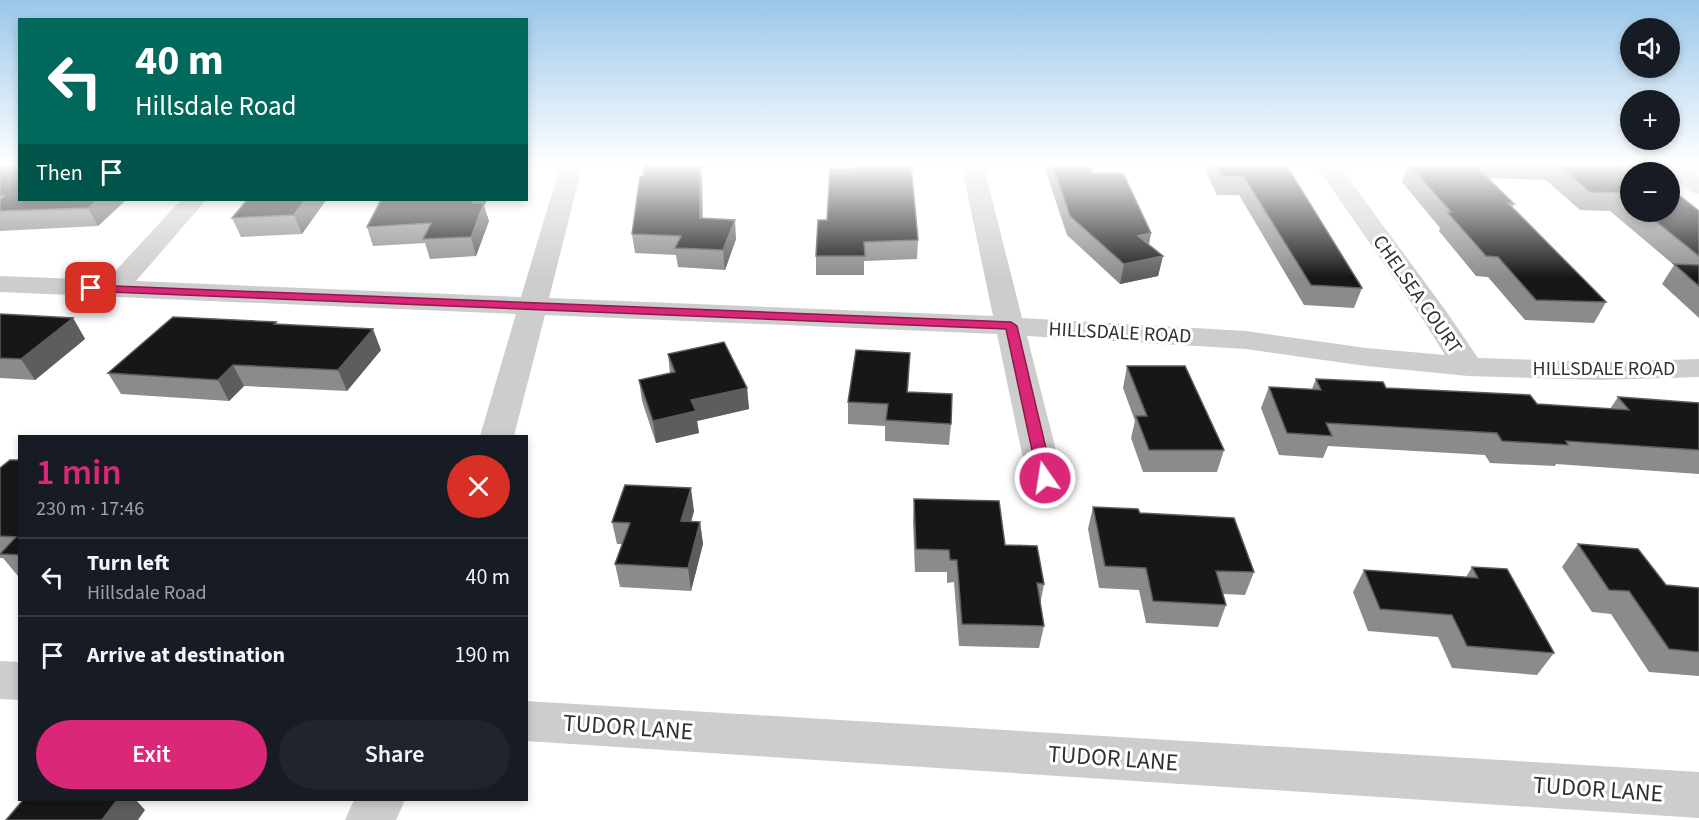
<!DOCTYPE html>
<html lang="en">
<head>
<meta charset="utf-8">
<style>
	body { margin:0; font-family:"Source Sans 3",sans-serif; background:#20242c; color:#f1f3f6; height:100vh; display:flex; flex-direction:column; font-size:22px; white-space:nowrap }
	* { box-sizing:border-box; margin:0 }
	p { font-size:20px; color:#9ea1a6 }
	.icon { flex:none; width:33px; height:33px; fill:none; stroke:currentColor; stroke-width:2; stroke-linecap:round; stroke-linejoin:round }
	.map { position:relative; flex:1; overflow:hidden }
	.drawer { position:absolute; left:18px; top:435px; width:510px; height:366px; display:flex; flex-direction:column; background:#171b24; border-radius:0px; box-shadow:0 3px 9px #0003 }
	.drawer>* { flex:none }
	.top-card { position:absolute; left:18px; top:18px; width:510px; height:183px; border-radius:0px; box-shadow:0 3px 9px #0003; background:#00695c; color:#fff; overflow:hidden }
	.buttons { position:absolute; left:1620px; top:18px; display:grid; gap:12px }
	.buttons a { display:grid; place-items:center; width:60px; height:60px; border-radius:50%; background:#171b24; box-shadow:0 3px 9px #0003; font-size:30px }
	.pin { position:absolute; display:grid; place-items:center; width:51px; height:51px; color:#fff; margin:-26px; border-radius:12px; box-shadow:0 3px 9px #0006 }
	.me { position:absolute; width:66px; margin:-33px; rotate:347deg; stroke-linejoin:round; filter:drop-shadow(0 0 4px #0008) }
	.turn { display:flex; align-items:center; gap:21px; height:126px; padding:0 18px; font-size:27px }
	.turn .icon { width:78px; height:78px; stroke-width:2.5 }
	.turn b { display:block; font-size:42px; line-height:51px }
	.then { display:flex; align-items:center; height:57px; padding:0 18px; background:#0003; gap:12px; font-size:22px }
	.round { display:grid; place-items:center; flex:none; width:63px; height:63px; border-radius:32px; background:#20242c }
	.headline { display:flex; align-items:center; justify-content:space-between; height:102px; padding:0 18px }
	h1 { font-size:36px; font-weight:600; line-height:45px; color:#db2777 }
	.action { display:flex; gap:12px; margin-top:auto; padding:12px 18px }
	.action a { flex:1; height:69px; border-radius:36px; background:#db2777; color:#fff; font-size:24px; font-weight:600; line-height:69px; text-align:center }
	.action a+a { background:#20242c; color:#f1f3f6 }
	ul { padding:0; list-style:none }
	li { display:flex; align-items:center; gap:18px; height:78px; padding:0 18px; border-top:2px solid #363941 }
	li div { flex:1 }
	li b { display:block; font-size:22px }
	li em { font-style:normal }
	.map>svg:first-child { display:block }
</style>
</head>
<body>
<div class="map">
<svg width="1699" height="820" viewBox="0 0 1699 820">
	<rect width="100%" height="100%" fill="#fff"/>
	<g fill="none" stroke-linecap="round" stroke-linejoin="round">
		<g fill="#cdcdcd" fill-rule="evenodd">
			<polygon points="561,163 583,163 549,298 993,316 961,163 983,163 1022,318 1246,331 1366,348 1445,355 1422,318 1314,163 1337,163 1446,311 1478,358 1600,362 1699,359 1699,377 1600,380 1468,376 1366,366 1246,349 1027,336 1063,478 1058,487 1045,490 1032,487 1027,478 997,334 545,315 514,436 480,436 516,314 0,292 0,276 107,280 181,200 206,200 136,281 521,297"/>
			<polygon points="1655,163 1681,163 1699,176 1699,194 1691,192 1670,176 1670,172 1664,172"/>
			<polygon points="0,661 20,662 20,700 0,699"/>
			<polygon points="526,701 1699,772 1699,818 526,741"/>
			<polygon points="354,800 405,800 396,820 345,820"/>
		</g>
	</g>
	<g fill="#8b8b8b">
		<polygon points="0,163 20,200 126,200 98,226 0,231"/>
		<polygon points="644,163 702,163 702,218 736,239 725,270 678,267 676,255 635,253 632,234 643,176"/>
		<polygon points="866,163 908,163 918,240 917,259 864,261 864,275 816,275 816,256 855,169 867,164"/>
		<polygon points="1043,163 1089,163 1092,173 1151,233 1149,245 1163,256 1158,276 1120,284 1067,235"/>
		<polygon points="1202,163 1285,163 1362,288 1354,308 1304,305 1239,195 1217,195"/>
		<polygon points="1406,163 1636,163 1630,172 1630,212 1699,211 1699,318 1662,284 1674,265 1610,211 1580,210 1546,180 1488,178 1514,204 1512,208 1606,302 1594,323 1525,320 1488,277 1476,276 1439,231 1440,228 1402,182 1408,166"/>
		<polygon points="326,200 302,234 241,237 232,218"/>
		<polygon points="484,206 489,221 476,256 430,259 425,243 373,246 367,227"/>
		<polygon points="0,314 73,318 85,339 35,380 0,378"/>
		<polygon points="276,322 278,324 381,350 347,391 244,386 229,401 121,394 108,373"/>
		<polygon points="668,354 747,388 749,409 697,421 699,433 656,443 642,401 639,380 670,373"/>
		<polygon points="1127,366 1224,450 1217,472 1143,472 1131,438 1135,421 1123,388"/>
		<polygon points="909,374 908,392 951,424 949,445 885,441 885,426 848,424 848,402"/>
		<polygon points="1316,379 1386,388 1537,404 1610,409 1618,397 1699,403 1699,474 1556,464 1555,466 1490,463 1485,455 1328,446 1323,458 1279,455 1261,408 1269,387 1312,389"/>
		<polygon points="20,460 20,576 18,576 3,558 0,558 0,468"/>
		<polygon points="914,499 1005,545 1044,584 1040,605 1044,626 1039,648 959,646 954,582 947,583 947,572 915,572 913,521"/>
		<polygon points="1093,507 1140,513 1254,572 1245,595 1223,594 1226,605 1218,627 1146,623 1139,590 1099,588 1088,529"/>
		<polygon points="694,511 691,521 700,522 703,544 691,591 620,587 615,564 622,544 617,544 612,522"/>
		<polygon points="1578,544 1666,585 1699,588 1699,676 1649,672 1611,614 1592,612 1562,567"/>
		<polygon points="1472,567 1554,653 1537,675 1452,668 1438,637 1368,631 1353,592 1364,570 1466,577"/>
	</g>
	<g fill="#5d5d5d">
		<polygon points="700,163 702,163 703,237 700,218"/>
		<polygon points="97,200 126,200 98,226 88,208"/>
		<polygon points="305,200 326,200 302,234 294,215"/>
		<polygon points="474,200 487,200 484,206 489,221 476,256 471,237 472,203"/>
		<polygon points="735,220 736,239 725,270 723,250"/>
		<polygon points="1151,233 1147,252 1138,236"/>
		<polygon points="1163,256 1158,276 1120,284 1124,264"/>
		<polygon points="73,318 85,339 35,380 21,359"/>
		<polygon points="373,329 381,350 347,391 338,370"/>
		<polygon points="233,365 244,386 229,401 218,380"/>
		<polygon points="747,388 749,409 697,421 699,433 656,443 653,421 691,400"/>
		<polygon points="691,488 694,511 685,543 681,521"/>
		<polygon points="700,522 703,544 691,591 688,568"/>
		<polygon points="117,800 136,800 145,810 138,820 102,820"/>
	</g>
	<g fill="#171717" stroke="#5d5d5d" stroke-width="1.5">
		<polygon points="0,163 20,163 20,200 97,200 88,208 0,211 0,199 5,195 0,196"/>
		<polygon points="644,163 700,163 700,218 735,220 723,250 675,248 681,236 632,234 640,176 643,176"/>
		<polygon points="868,163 908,163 908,165 911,165 918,240 864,242 865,256 816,256 818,220 827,220 830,169 855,169 855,164 868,164"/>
		<polygon points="1052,163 1089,163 1092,173 1123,173 1151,233 1138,236 1163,256 1124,264 1070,216"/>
		<polygon points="1215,163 1285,163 1362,288 1311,285 1244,177 1222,176"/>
		<polygon points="1429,163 1473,163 1514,204 1508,203 1606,302 1536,300 1498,257 1486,256 1447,212 1451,212 1409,165 1431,165"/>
		<polygon points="1556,163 1636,163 1648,172 1630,172 1630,201 1620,193 1590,192"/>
		<polygon points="1670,188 1699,211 1699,256 1644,212 1670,212"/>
		<polygon points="247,200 305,200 294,215 232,218"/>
		<polygon points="381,200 474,200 472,203 484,203 471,237 423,239 431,223 367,227"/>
		<polygon points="1674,264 1699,265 1699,286"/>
		<polygon points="0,314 73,318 21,359 0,358"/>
		<polygon points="173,317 276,322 274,324 373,329 338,370 233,365 218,380 108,373"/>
		<polygon points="724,342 747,388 691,400 696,411 653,421 639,380 675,372 668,354"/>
		<polygon points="856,350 910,353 907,392 952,394 951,424 886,420 888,404 848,402"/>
		<polygon points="1127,366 1185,366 1224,450 1149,450 1136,416 1147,416"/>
		<polygon points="1316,379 1383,382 1386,388 1530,395 1537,404 1629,410 1618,397 1699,403 1699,450 1566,441 1568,445 1502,441 1497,433 1326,423 1332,436 1287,433 1269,387 1321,390"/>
		<polygon points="10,460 20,460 20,555 0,554 16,537 0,536 0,468"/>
		<polygon points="625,485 691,488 681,521 700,522 688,568 615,564 630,523 612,522"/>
		<polygon points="914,499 999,501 1005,545 1037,546 1044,584 1037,583 1044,626 962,624 957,560 950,560 949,550 916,549"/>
		<polygon points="1093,507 1138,509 1140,513 1234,518 1254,572 1216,571 1226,605 1153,601 1146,568 1105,566"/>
		<polygon points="1578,544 1638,549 1666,585 1699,588 1699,652 1669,649 1629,591 1609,590"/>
		<polygon points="1472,567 1507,569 1554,653 1467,646 1452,615 1380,609 1364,570 1478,578"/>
		<polygon points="23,800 117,800 102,820 6,820"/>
	</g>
	<linearGradient id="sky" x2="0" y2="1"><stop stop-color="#9bc6ea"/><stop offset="0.59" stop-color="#fff"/><stop offset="1" stop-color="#fff" stop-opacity="0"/></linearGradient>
	<rect width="1699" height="278" fill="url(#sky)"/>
	<polygon fill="#db2777" stroke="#8e194d" stroke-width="1.5" points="91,285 1011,322 1017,326 1053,478 1045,483 1038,478 1006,329 87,291 87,286"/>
	<g text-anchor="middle" stroke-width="6" stroke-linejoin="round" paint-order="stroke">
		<g font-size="20" fill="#303030" stroke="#fff">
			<text transform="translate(1418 294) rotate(55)" y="7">CHELSEA COURT</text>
			<text transform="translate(1120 332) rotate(3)" y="7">HILLSDALE ROAD</text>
			<text x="1604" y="375">HILLSDALE ROAD</text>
		</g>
		<g font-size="24" fill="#303030" stroke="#fff">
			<text transform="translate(628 727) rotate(4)" y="8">TUDOR LANE</text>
			<text transform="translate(1113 758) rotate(4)" y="8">TUDOR LANE</text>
			<text transform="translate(1598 789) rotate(4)" y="8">TUDOR LANE</text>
		</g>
	</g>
</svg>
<div class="buttons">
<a><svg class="icon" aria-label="sound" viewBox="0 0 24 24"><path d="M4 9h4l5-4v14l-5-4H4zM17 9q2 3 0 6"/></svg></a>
<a>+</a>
<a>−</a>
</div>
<div class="pin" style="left:91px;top:288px;background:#d93025"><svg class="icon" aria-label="arrive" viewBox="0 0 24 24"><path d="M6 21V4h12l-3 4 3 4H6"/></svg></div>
<svg class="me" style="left:1045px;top:478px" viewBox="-20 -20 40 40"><circle r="17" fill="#db2777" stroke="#fff" stroke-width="3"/><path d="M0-11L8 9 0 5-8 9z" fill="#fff"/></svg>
<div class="top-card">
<div class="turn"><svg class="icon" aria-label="left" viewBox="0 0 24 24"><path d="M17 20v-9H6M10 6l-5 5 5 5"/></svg><div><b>40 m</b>Hillsdale Road</div></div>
<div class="then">Then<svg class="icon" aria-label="arrive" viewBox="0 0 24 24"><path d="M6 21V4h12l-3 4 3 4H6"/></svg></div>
</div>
<section class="drawer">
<div class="headline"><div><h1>1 min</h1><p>230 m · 17:46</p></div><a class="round" style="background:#d93025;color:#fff"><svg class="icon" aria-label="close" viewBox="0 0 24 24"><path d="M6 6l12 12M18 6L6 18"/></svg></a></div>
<ul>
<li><svg class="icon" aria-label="left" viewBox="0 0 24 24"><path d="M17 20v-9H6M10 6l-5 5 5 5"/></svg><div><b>Turn left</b><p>Hillsdale Road</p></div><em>40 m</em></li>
<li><svg class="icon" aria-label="arrive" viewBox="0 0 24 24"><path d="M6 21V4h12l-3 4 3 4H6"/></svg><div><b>Arrive at destination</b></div><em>190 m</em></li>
</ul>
<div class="action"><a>Exit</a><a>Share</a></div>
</section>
</div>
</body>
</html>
